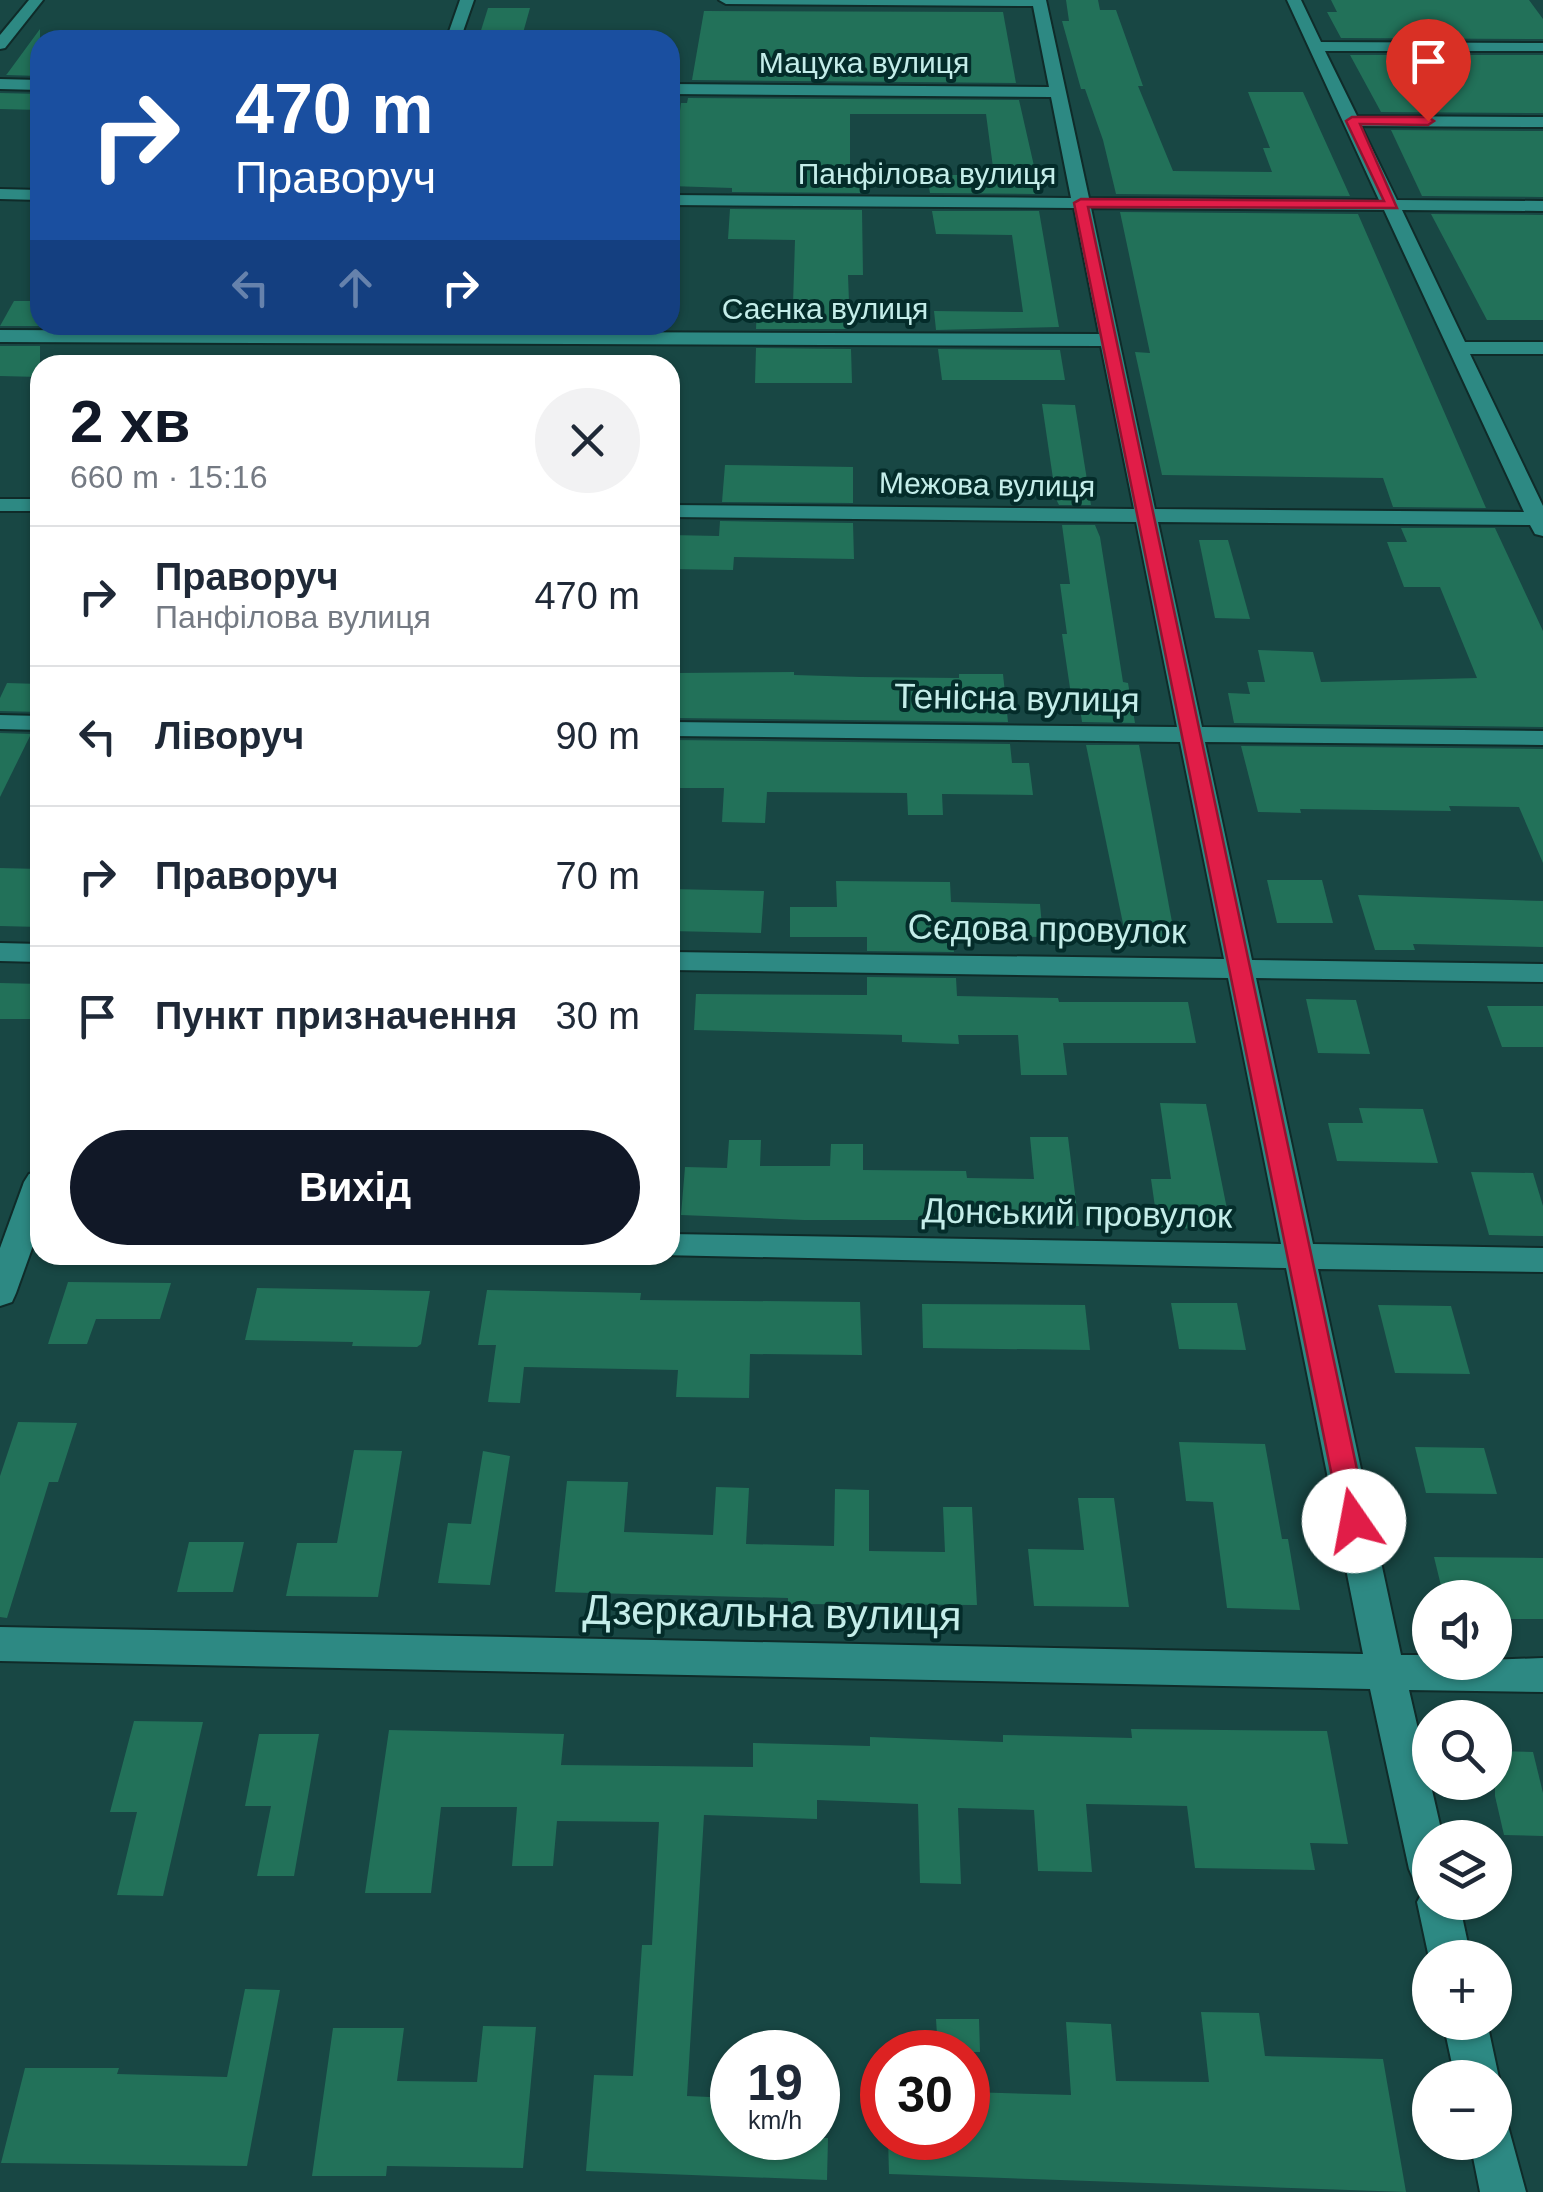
<!DOCTYPE html>
<html lang="uk">
<head>
<meta charset="utf-8">
<style>
	body { margin:0; font-family:Arial,sans-serif; background:#f2f2f3; color:#1f2937; height:100vh; display:flex; flex-direction:column; font-size:38px; white-space:nowrap }
	* { box-sizing:border-box; margin:0 }
	p { font-size:32px; color:#747a83 }
	.icon { flex:none; width:55px; height:55px; fill:none; stroke:currentColor; stroke-width:2; stroke-linecap:round; stroke-linejoin:round }
	.map { position:relative; flex:1; overflow:hidden }
	.sheet { position:absolute; left:30px; top:355px; width:650px; height:910px; display:flex; flex-direction:column; background:#fff; border-radius:30px; box-shadow:0 2px 8px #0004 }
	.sheet>* { flex:none }
	.hud { position:absolute; left:30px; top:30px; width:650px; height:305px; border-radius:30px; box-shadow:0 2px 8px #0004; background:#1a4fa0; color:#fff; overflow:hidden }
	.controls { position:absolute; left:1412px; top:1580px; display:grid; gap:20px }
	.controls a { display:grid; place-items:center; width:100px; height:100px; border-radius:50%; background:#fff; box-shadow:0 2px 8px #0004; font-size:50px }
	.speed { position:absolute; left:710px; top:2030px; display:flex; gap:20px; font-size:50px; font-weight:700; text-align:center }
	.speed>* { display:grid; place-content:center; width:130px; height:130px; border-radius:50%; background:#fff; box-shadow:0 2px 8px #0004; line-height:1 }
	.speed small { font-size:25px; font-weight:400 }
	.speed .limit { border:15px solid #d22; background:#fff; color:#111 }
	.pin { position:absolute; display:grid; place-items:center; width:85px; height:85px; color:#fff; margin:-102px -42px; border-radius:50% 50% 50% 0; rotate:-45deg; box-shadow:0 0 10px #0007 }
	.pin .icon { rotate:45deg }
	.me { position:absolute; width:110px; margin:-55px; rotate:348deg; stroke-linejoin:round; filter:drop-shadow(0 0 8px #0008) }
	.turn { display:flex; align-items:center; gap:35px; height:210px; padding:0 40px; font-size:45px }
	.turn .icon { width:130px; height:130px; stroke-width:2.5 }
	.turn b { display:block; font-size:70px; line-height:85px }
	.lanes { display:flex; align-items:center; height:95px; padding:0 40px; background:#0003; justify-content:center; gap:50px; direction:ltr }
	.lanes .off { opacity:.35 }
	.round { display:grid; place-items:center; flex:none; width:105px; height:105px; border-radius:52px; background:#f2f2f3 }
	.head { display:flex; align-items:center; justify-content:space-between; height:170px; padding:0 40px }
	h1 { font-size:60px; font-weight:700; line-height:75px; color:#111827 }
	.button { display:flex; gap:20px; margin-top:auto; padding:20px 40px }
	.button a { flex:1; height:115px; border-radius:60px; background:#111827; color:#fff; font-size:40px; font-weight:700; line-height:115px; text-align:center }
	ul { padding:0; list-style:none }
	li { display:flex; align-items:center; gap:30px; height:140px; padding:0 40px; border-top:2px solid #e0e1e3 }
	li div { flex:1 }
	li b { display:block; font-size:38px }
	li em { font-style:normal }
	.map>svg:first-child { display:block }
</style>
</head>
<body>
<div class="map">
<svg width="1543" height="2192" viewBox="0 0 1543 2192">
	<rect width="100%" height="100%" fill="#184744"/>
	<g fill="#227159">
		<polygon points="1066,0 1098,0 1100,10 1116,10 1143,86 1138,86 1173,171 1272,172 1263,148 1270,148 1248,92 1303,92 1350,196 1116,194 1103,140 1085,89 1081,89 1062,21 1069,21"/>
		<polygon points="1331,0 1529,0 1543,19 1543,39 1341,38 1327,12 1337,12"/>
		<polygon points="488,8 530,8 521,40 478,40"/>
		<polygon points="704,11 1003,12 1016,83 692,80"/>
		<polygon points="40,29 40,76 6,75 7,74"/>
		<polygon points="1350,55 1543,55 1543,113 1381,112"/>
		<polygon points="0,93 40,94 40,110 0,109"/>
		<polygon points="688,98 1019,100 1034,166 1035,194 930,193 927,175 994,175 986,114 850,114 850,174 861,174 861,193 732,192 732,188 670,186 681,103 687,103"/>
		<polygon points="1391,130 1543,131 1543,197 1422,196"/>
		<polygon points="730,209 862,210 863,275 848,275 850,329 756,329 757,305 793,305 795,240 728,239"/>
		<polygon points="932,211 1039,211 1059,327 936,330 934,311 1023,312 1012,235 936,234"/>
		<polygon points="1120,212 1358,214 1486,508 1393,507 1383,478 1162,475 1135,352 1150,353"/>
		<polygon points="1431,214 1543,215 1543,320 1487,320"/>
		<polygon points="14,301 40,301 40,326 0,326"/>
		<polygon points="0,346 40,346 40,377 0,376"/>
		<polygon points="756,348 851,349 852,383 755,383"/>
		<polygon points="938,349 1060,350 1065,380 942,380"/>
		<polygon points="1042,404 1075,405 1091,505 1059,505 1056,499"/>
		<polygon points="725,465 853,467 853,503 722,502"/>
		<polygon points="720,521 853,523 854,559 734,557 733,570 670,569 670,535 719,536"/>
		<polygon points="1062,525 1095,525 1100,537 1123,682 1128,683 1135,723 1082,722 1081,715 1074,715 1062,634 1067,634 1060,584 1070,584"/>
		<polygon points="1401,528 1495,528 1543,631 1543,727 1234,723 1228,693 1250,694 1247,682 1265,682 1258,650 1313,652 1321,682 1477,678 1440,587 1404,587 1387,542 1407,542"/>
		<polygon points="1199,540 1228,540 1250,619 1215,618"/>
		<polygon points="794,672 794,675 861,677 959,678 959,674 1003,674 1008,722 675,718 678,673"/>
		<polygon points="7,683 40,684 40,712 0,711 0,698"/>
		<polygon points="0,733 31,734 0,797"/>
		<polygon points="673,740 1010,744 1012,763 1029,763 1033,795 942,794 943,815 908,815 907,793 767,792 765,823 722,822 724,788 670,788"/>
		<polygon points="1086,745 1139,745 1175,938 1126,938"/>
		<polygon points="1241,746 1543,749 1543,863 1519,807 1449,806 1451,811 1300,809 1301,813 1258,812"/>
		<polygon points="0,868 40,869 40,927 0,926"/>
		<polygon points="1267,880 1322,880 1333,923 1277,923"/>
		<polygon points="836,881 950,882 951,902 1040,904 1043,937 953,935 954,952 867,951 867,937 790,937 790,907 837,907"/>
		<polygon points="670,889 764,891 761,933 670,931"/>
		<polygon points="1358,895 1543,901 1543,947 1413,944 1415,950 1375,950"/>
		<polygon points="867,977 956,978 957,996 1058,998 1059,1002 1188,1002 1196,1043 1063,1043 1067,1075 1021,1075 1018,1035 958,1035 959,1044 902,1042 902,1035 694,1030 696,994 867,995"/>
		<polygon points="0,983 40,984 40,1019 0,1019"/>
		<polygon points="1306,999 1356,1000 1370,1054 1318,1053"/>
		<polygon points="1487,1006 1543,1006 1543,1047 1502,1047"/>
		<polygon points="1160,1103 1206,1104 1231,1229 1158,1228 1151,1179 1171,1179"/>
		<polygon points="1359,1108 1423,1109 1438,1163 1337,1161 1328,1123 1363,1123"/>
		<polygon points="1030,1137 1068,1137 1079,1226 1010,1225 1010,1220 804,1220 681,1215 685,1167 727,1168 729,1140 761,1140 760,1166 830,1166 831,1144 863,1144 863,1170 966,1171 967,1178 1034,1179"/>
		<polygon points="1471,1172 1533,1173 1543,1206 1543,1236 1489,1235"/>
		<polygon points="68,1282 171,1283 160,1319 96,1319 87,1344 48,1344"/>
		<polygon points="257,1288 430,1291 421,1344 417,1347 352,1346 353,1342 245,1340"/>
		<polygon points="487,1290 641,1293 640,1300 860,1302 862,1355 750,1354 749,1398 676,1397 678,1370 524,1367 520,1403 488,1402 496,1345 478,1345"/>
		<polygon points="1171,1303 1237,1303 1246,1350 1179,1349"/>
		<polygon points="922,1304 1085,1305 1090,1350 923,1348"/>
		<polygon points="1378,1305 1451,1306 1470,1374 1395,1373"/>
		<polygon points="18,1422 77,1423 58,1482 49,1482 7,1618 0,1617 0,1476"/>
		<polygon points="1179,1442 1265,1444 1282,1539 1288,1539 1300,1610 1227,1608 1213,1502 1186,1501"/>
		<polygon points="1415,1447 1484,1448 1497,1494 1426,1493"/>
		<polygon points="354,1450 402,1451 378,1597 286,1596 297,1543 337,1543"/>
		<polygon points="483,1451 510,1456 490,1585 438,1583 448,1523 471,1524"/>
		<polygon points="567,1481 628,1482 624,1532 713,1535 716,1487 749,1488 746,1544 834,1546 835,1489 869,1490 869,1551 945,1552 943,1507 972,1507 977,1605 788,1604 788,1598 555,1592"/>
		<polygon points="1078,1498 1114,1498 1129,1607 1034,1606 1028,1549 1084,1550"/>
		<polygon points="189,1542 244,1542 233,1592 177,1592"/>
		<polygon points="1434,1557 1543,1558 1543,1619 1495,1619 1495,1598 1444,1598"/>
		<polygon points="134,1721 203,1722 163,1896 117,1895 137,1812 110,1812"/>
		<polygon points="1131,1729 1327,1731 1348,1844 1310,1843 1315,1870 1195,1868 1187,1806 1086,1804 1092,1872 1038,1871 1034,1810 958,1808 961,1884 920,1883 918,1804 817,1800 817,1819 704,1815 687,2096 732,2098 732,2138 828,2138 827,2180 586,2171 594,2075 633,2076 642,1945 652,1945 659,1822 557,1821 553,1866 512,1866 517,1807 441,1807 431,1893 365,1893 389,1730 564,1734 561,1765 753,1767 753,1743 870,1746 870,1737 1003,1742 1003,1735 1132,1738"/>
		<polygon points="259,1734 319,1734 294,1876 257,1876 271,1806 245,1806"/>
		<polygon points="1495,1751 1533,1752 1543,1793 1543,1836 1504,1835 1495,1796"/>
		<polygon points="245,1989 280,1990 247,2166 1,2163 25,2068 119,2068 117,2074 227,2077"/>
		<polygon points="1201,2012 1259,2013 1265,2056 1383,2059 1406,2192 889,2174 888,2138 968,2138 968,2092 1071,2095 1066,2022 1111,2024 1116,2081 1209,2082"/>
		<polygon points="936,2019 979,2019 980,2052 938,2052"/>
		<polygon points="483,2026 536,2027 523,2168 387,2166 386,2176 312,2176 333,2028 404,2028 397,2081 477,2082"/>
	</g>
	<g fill="none" stroke-linecap="round" stroke-linejoin="round">
		<g stroke="#0f2b29" stroke-width="4">
			<g id="minor">
				<polygon points="29,0 43,0 5,48 0,49 0,35"/>
				<polygon points="460,0 474,0 460,40 446,40"/>
				<path d="M719 0H1046L1089 198 1379 200 1287 0H1301L1321 42 1543 43V51H1325L1357 116 1543 117V127L1361 126 1397 200 1543 201V211L1402 210 1465 342H1543V354H1470L1543 506V536L1535 534 1530 525 1158 522 1202 727 1543 731V745L1205 742 1252 960 1543 964V982L1256 978 1313 1244 1543 1248V1272L1318 1269 1401 1655H1430V1662L1543 1658V1692L1409 1690 1443 1838H1430V1902H1459L1471 1958H1429L1417 1902 1425 1887 1415 1883 1409 1869 1370 1689 0 1661V1627L1363 1654 1286 1268 660 1255H670V1234L1281 1244 1228 978 670 970V952L1224 959 1180 742 670 736V722L1177 727 1136 522 670 517V505L1134 509 1101 346 0 342V330L1099 334 1074 208 670 205V195L1071 198 1051 97 670 94V84L1049 87 1033 6 726 4ZM1091 208 1384 210 1524 512 1155 509Z"/>
				<polygon points="0,79 40,80 40,90 0,89"/>
				<polygon points="0,189 40,190 40,200 0,199"/>
				<rect x="0" y="499" width="40" height="12"/>
				<polygon points="0,715 40,716 40,730 0,729"/>
				<polygon points="0,943 40,944 40,962 0,961"/>
				<polygon points="40,1171 40,1226 16,1293 12,1302 0,1306 0,1248 24,1182 29,1174"/>
				<polygon points="1443,2022 1487,2022 1499,2078 1495,2088 1495,2078 1455,2078"/>
				<polygon points="1495,2121 1508,2126 1526,2192 1480,2192 1470,2142 1495,2142"/>
			</g>
		</g>
		<use href="#minor" fill="#2d8983" fill-rule="evenodd"/>
	</g>
	<polygon fill="#e11d48" stroke="#92132f" stroke-width="2.5" points="1352,117 1428,117 1434,121 1428,125 1360,124 1397,208 1088,207 1368,1521 1364,1529 1354,1533 1345,1529 1341,1521 1074,203 1081,199 1384,201 1346,121"/>
	<g text-anchor="middle" stroke-width="8" stroke-linejoin="round" paint-order="stroke">
		<g font-size="30" fill="#c4ede9" stroke="#042c2a">
			<text x="864" y="73">Мацука вулиця</text>
			<text x="927" y="184">Панфілова вулиця</text>
			<text x="825" y="319">Саєнка вулиця</text>
			<text transform="translate(987 485) rotate(1)" y="10">Межова вулиця</text>
		</g>
		<g font-size="35" fill="#c4ede9" stroke="#042c2a">
			<text transform="translate(1017 698) rotate(1)" y="12">Тенісна вулиця</text>
			<text transform="translate(1047 929) rotate(1)" y="12">Сєдова провулок</text>
			<text transform="translate(1077 1213) rotate(1)" y="12">Донський провулок</text>
		</g>
		<g font-size="42" fill="#c4ede9" stroke="#042c2a">
			<text transform="translate(772 1612) rotate(1)" y="15">Дзеркальна вулиця</text>
		</g>
	</g>
</svg>
<div class="controls">
<a><svg class="icon" aria-label="sound" viewBox="0 0 24 24"><path d="M4 9h4l5-4v14l-5-4H4zM17 9q2 3 0 6"/></svg></a>
<a><svg class="icon" aria-label="search" viewBox="0 0 24 24"><circle cx="10" cy="10" r="6"/><path d="M15 15l6 6"/></svg></a>
<a><svg class="icon" aria-label="layers" viewBox="0 0 24 24"><path d="M12 4l9 5-9 5-9-5zM3 14l9 5 9-5"/></svg></a>
<a>+</a>
<a>−</a>
</div>
<div class="speed"><div>19<small>km/h</small></div><div class="limit">30</div></div>
<div class="pin" style="left:1428px;top:121px;background:#d93025"><svg class="icon" aria-label="arrive" viewBox="0 0 24 24"><path d="M6 21V4h12l-3 4 3 4H6"/></svg></div>
<svg class="me" style="left:1354px;top:1521px" viewBox="-20 -20 40 40"><circle r="19" fill="#fff"/><path d="M0-13L10 11 0 6-10 11z" fill="#e11d48"/></svg>
<div class="hud">
<div class="turn"><svg class="icon" aria-label="right" viewBox="0 0 24 24"><path d="M7 20v-9h11M14 6l5 5-5 5"/></svg><div><b>470 m</b>Праворуч</div></div>
<div class="lanes"><svg class="icon off" aria-label="left" viewBox="0 0 24 24"><path d="M17 20v-9H6M10 6l-5 5 5 5"/></svg><svg class="icon off" aria-label="ahead" viewBox="0 0 24 24"><path d="M12 20V5M6 11l6-6 6 6"/></svg><svg class="icon" aria-label="right" viewBox="0 0 24 24"><path d="M7 20v-9h11M14 6l5 5-5 5"/></svg></div>
</div>
<section class="sheet">
<div class="head"><div><h1>2 хв</h1><p>660 m · 15:16</p></div><a class="round"><svg class="icon" aria-label="close" viewBox="0 0 24 24"><path d="M6 6l12 12M18 6L6 18"/></svg></a></div>
<ul>
<li><svg class="icon" aria-label="right" viewBox="0 0 24 24"><path d="M7 20v-9h11M14 6l5 5-5 5"/></svg><div><b>Праворуч</b><p>Панфілова вулиця</p></div><em>470 m</em></li>
<li><svg class="icon" aria-label="left" viewBox="0 0 24 24"><path d="M17 20v-9H6M10 6l-5 5 5 5"/></svg><div><b>Ліворуч</b></div><em>90 m</em></li>
<li><svg class="icon" aria-label="right" viewBox="0 0 24 24"><path d="M7 20v-9h11M14 6l5 5-5 5"/></svg><div><b>Праворуч</b></div><em>70 m</em></li>
<li><svg class="icon" aria-label="arrive" viewBox="0 0 24 24"><path d="M6 21V4h12l-3 4 3 4H6"/></svg><div><b>Пункт призначення</b></div><em>30 m</em></li>
</ul>
<div class="button"><a>Вихід</a></div>
</section>
</div>
</body>
</html>
